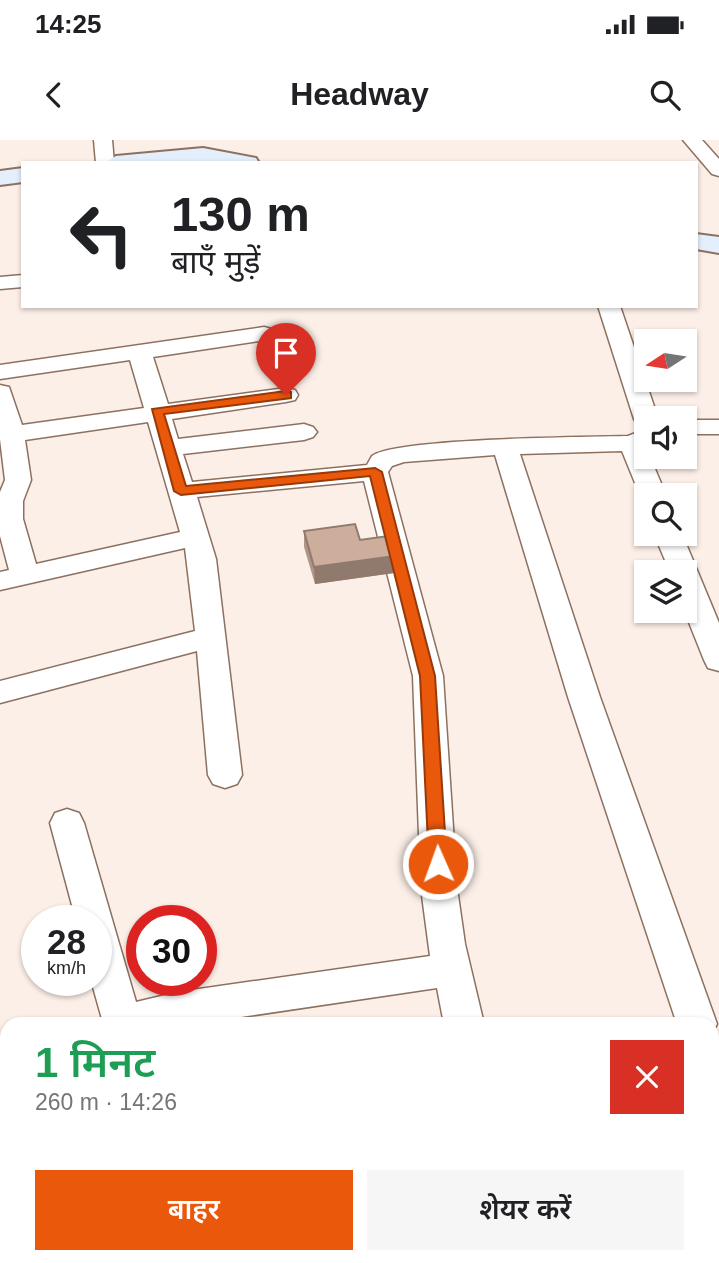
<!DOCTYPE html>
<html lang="hi">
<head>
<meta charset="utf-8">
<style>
	body { margin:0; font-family:Helvetica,"Noto Sans Devanagari",sans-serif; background:#f6f6f6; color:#202124; height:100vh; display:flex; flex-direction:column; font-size:26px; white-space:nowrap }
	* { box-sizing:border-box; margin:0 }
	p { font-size:23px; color:#757577 }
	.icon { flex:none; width:38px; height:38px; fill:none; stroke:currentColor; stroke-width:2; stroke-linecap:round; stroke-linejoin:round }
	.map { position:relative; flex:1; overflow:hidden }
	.drawer { position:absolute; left:0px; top:877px; width:719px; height:247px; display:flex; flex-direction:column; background:#fff; border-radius:21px 21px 0 0; box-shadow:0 2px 5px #0004 }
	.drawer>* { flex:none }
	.banner { position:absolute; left:21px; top:21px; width:677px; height:147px; border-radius:0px; box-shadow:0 2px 5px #0004; background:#fff; color:#202124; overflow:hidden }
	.needle { width:46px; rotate:258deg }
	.buttons { position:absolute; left:634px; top:189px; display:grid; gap:14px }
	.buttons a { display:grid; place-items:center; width:63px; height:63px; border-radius:0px; background:#fff; box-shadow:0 2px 5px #0004; font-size:35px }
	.speed { position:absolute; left:21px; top:765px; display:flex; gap:14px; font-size:35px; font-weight:700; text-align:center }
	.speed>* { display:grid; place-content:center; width:91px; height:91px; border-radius:50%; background:#fff; box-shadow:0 2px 5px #0004; line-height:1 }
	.speed small { font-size:18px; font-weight:400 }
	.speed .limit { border:10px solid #d22; background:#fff; color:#111 }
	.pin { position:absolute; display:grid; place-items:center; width:60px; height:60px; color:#fff; margin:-72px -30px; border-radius:50% 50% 50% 0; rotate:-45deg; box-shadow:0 0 7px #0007 }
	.pin .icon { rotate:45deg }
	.me { position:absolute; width:77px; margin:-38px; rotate:358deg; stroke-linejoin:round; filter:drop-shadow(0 0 5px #0008) }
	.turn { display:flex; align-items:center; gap:24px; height:147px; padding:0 35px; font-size:32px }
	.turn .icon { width:91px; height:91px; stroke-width:2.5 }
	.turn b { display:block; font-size:49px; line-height:60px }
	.round { display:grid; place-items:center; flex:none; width:74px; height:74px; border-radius:0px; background:#f6f6f6 }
	.overview { display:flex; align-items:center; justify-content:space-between; height:119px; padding:0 35px }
	h1 { font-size:42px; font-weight:600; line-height:52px; color:#1e9e55 }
	.button { display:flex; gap:14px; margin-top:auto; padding:14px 35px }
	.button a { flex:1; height:80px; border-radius:0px; background:#ea580c; color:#fff; font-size:28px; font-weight:600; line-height:80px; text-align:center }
	.button a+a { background:#f6f6f6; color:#202124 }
	.status { display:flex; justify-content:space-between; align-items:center; height:49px; padding:0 35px; background:#fff; direction:ltr }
	.status svg { height:19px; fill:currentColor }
	header { display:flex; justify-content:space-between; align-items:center; height:91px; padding:0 35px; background:#fff; font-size:32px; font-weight:600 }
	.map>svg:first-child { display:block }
</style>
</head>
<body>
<div class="status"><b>14:25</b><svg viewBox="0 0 49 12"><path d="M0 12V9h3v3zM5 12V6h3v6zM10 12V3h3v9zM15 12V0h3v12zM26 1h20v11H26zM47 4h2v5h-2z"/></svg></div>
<header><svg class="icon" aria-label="back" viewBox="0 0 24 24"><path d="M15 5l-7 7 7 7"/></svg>Headway<svg class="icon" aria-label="search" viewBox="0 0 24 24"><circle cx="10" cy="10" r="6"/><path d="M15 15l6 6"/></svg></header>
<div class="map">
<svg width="719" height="1123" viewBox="0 0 719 1123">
	<rect width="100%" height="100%" fill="#fcefe8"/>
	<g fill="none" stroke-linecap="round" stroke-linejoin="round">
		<g stroke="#8d7160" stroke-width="3">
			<g id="street">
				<polygon points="94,0 112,0 114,23 96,23"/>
				<polygon points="683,0 702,0 719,19 719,36 712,34"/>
				<polygon points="23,135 23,147 0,149 0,137"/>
				<polygon points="598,166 620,166 658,278 646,278 646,286 637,284 634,279"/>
				<path d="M264 187 272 189 275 194 272 199 153 217 168 264 286 248 295 250 298 255 295 260 286 262 172 279 178 299 304 284 313 287 317 292 313 297 304 300 183 314 192 342 367 325C367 325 372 316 372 316 395 298 588 297 628 296L646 289V317H650L666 355H646V361L640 355 622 311 520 314 600 557 717 884 712 893V884H677L568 557 495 315 404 322 392 326 388 332 443 536 457 748 465 804 484 884H444L437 848 194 884H100L102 879 91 840H96V780H76L50 683 55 673 67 669 79 673 84 683 136 862 178 852 430 816 421 748 413 536 364 341 197 357 216 419 242 635 237 644 225 648 213 644 208 635 197 511 0 563V541L195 491 185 408 0 450V432L9 430 0 396V352L5 340 0 299V245L9 247 22 285 144 268 130 220 0 239V225ZM148 282 180 392 36 424 23 379V361L31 340 25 300Z"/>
				<rect x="684" y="280" width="35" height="14"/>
				<polygon points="654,394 682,394 719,483 719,531 708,528 704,520 684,470 684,432 670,432"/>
				<polygon points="7,898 7,934 0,936 0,900"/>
				<polygon points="712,907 719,909 719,962 712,959"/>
				<polygon points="7,1095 7,1116 34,1116 31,1123 0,1123 0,1098"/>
				<polygon points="498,1116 542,1116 544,1123 500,1123"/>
			</g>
		</g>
		<g stroke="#8d7160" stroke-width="4">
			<g id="secondary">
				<polygon points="203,8 256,18 259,23 105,23 116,16"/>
				<polygon points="23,28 23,42 0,45 0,31"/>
				<polygon points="696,94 719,97 719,113 696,109"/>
			</g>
		</g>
		<use href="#street" fill="#fff" fill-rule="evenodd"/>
		<use href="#secondary" fill="#e4effd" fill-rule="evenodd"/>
	</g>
	<polygon fill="#b09686" points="304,391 360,400 395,416 394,433 315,444 304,407"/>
	<polygon fill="#907a6d" points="395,416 394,433 315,444 314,427"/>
	<polygon fill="#cdae9c" stroke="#907a6d" stroke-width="2" points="355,384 360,400 388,396 395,416 314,427 304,391"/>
	<polygon fill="#ea580c" stroke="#983908" stroke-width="2" points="286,251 291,252 291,258 164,274 186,346 375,328 382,332 435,536 447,724 438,732 429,724 420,536 370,336 181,355 174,351 152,269"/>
</svg>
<div class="buttons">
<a><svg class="needle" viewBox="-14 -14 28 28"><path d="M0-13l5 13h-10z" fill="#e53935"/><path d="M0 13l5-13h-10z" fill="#757577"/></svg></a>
<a><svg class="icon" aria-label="sound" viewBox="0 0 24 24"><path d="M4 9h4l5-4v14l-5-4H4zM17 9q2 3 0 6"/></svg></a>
<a><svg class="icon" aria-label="search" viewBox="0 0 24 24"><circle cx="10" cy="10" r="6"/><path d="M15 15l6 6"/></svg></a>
<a><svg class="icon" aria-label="layers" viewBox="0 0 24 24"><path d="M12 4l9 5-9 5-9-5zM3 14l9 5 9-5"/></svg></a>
</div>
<div class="speed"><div>28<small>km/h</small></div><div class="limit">30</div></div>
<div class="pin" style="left:286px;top:255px;background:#d93025"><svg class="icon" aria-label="arrive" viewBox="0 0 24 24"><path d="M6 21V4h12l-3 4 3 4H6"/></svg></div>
<svg class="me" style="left:438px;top:724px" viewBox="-20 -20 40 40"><circle r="17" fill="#ea580c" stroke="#fff" stroke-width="3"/><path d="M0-11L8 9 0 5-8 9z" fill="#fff"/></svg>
<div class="banner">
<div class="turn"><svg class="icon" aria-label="left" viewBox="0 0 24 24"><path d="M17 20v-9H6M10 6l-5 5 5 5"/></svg><div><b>130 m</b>बाएँ मुड़ें</div></div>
</div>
<section class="drawer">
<div class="overview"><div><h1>1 मिनट</h1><p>260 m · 14:26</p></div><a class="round" style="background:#d93025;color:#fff"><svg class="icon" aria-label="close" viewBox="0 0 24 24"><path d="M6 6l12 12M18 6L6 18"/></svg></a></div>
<div class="button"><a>बाहर</a><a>शेयर करें</a></div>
</section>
</div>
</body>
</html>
